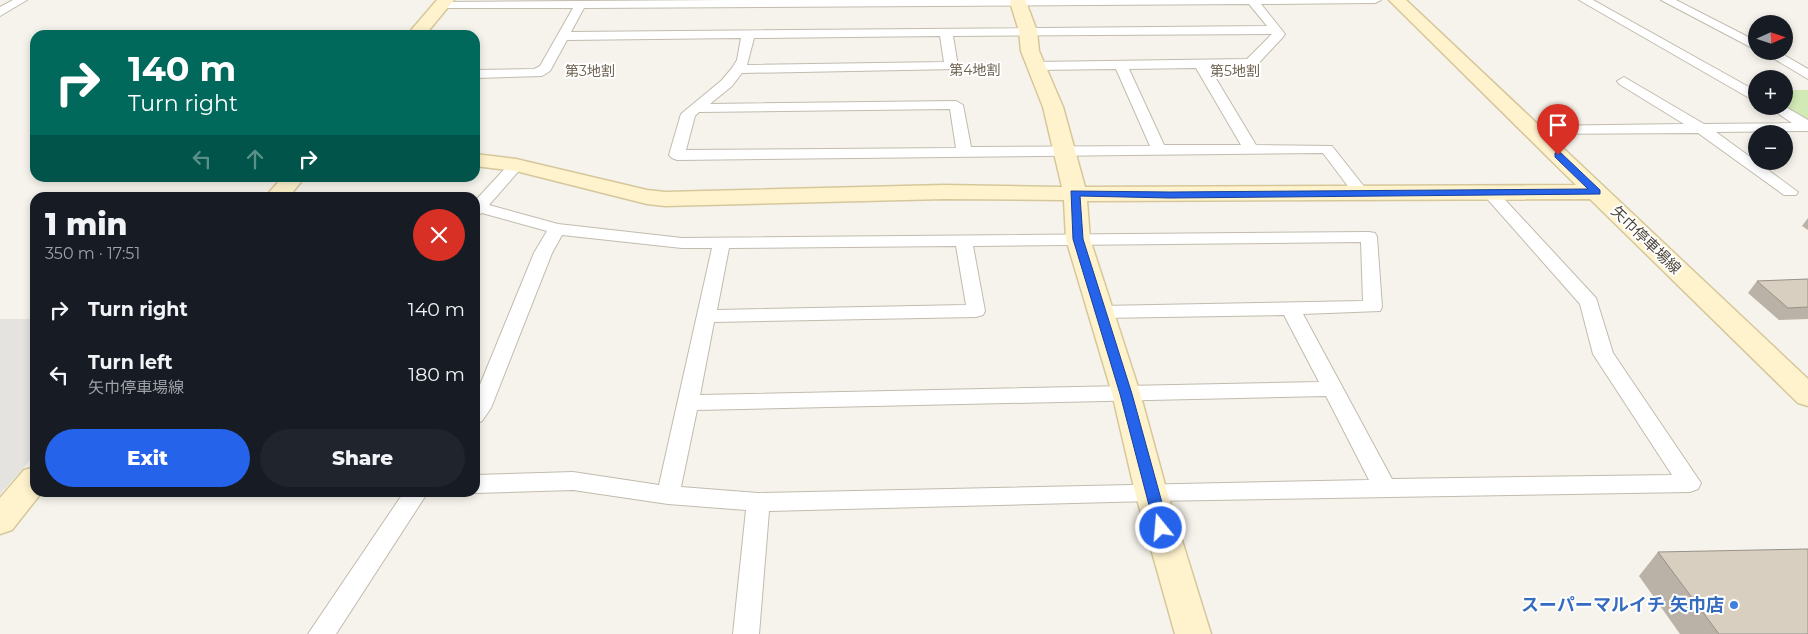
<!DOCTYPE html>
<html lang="en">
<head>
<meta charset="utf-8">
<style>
	body { margin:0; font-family:Montserrat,"Noto Sans JP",sans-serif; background:#20242c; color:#f1f3f6; height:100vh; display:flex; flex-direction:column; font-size:19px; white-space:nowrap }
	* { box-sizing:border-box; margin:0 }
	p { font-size:16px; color:#9ea1a6 }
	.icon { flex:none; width:28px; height:28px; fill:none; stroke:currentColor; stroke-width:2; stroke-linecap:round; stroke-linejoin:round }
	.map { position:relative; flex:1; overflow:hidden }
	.sheet { position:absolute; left:30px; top:192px; width:450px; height:305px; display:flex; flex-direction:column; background:#171b24; border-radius:15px; box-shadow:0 2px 8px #0003 }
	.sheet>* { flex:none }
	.guide { position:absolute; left:30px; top:30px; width:450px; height:152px; border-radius:15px; box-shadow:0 2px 8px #0003; background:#00695c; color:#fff; overflow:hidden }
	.needle { width:32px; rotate:87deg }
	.controls { position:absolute; left:1748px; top:15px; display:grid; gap:10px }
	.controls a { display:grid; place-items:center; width:45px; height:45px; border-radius:50%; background:#171b24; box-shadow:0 2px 8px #0003; font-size:25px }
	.pin { position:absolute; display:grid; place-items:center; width:42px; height:42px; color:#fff; margin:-51px -21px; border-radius:50% 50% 50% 0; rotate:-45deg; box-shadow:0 0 5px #0007 }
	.pin .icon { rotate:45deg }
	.me { position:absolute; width:55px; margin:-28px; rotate:343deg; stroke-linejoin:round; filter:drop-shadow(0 0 4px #0008) }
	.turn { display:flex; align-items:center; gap:18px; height:105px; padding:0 15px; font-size:22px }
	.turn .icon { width:65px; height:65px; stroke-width:2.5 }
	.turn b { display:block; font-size:35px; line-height:42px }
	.lanes { display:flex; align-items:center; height:48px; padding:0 15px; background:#0003; justify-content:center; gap:25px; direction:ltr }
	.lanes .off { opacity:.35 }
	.round { display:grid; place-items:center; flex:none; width:52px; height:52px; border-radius:26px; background:#20242c }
	.overview { display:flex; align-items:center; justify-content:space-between; height:85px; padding:0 15px }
	h1 { font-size:30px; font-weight:800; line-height:38px }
	.action { display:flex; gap:10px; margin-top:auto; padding:10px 15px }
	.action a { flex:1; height:58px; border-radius:30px; background:#2563eb; color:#fff; font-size:20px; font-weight:800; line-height:58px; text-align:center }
	.action a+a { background:#20242c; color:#f1f3f6 }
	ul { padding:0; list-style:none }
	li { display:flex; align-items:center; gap:15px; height:65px; padding:0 15px }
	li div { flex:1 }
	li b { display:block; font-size:19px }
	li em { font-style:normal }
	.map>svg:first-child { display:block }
</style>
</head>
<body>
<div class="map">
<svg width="1808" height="634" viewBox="0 0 1808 634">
	<rect width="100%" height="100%" fill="#f6f3ec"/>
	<polygon fill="#d2eab5" points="1784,90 1808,90 1808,122 1784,106"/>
	<polygon fill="#e5e3e0" points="0,319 35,319 35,455 0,494"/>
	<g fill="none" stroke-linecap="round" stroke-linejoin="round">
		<g stroke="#c2bbae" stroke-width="2">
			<g id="street">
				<polygon points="13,0 27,0 0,16 0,7"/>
				<path d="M726 0H1381L1375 3 1261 4 1285 34 1283 37 1256 66 1209 67 1256 145 1332 146 1370 194 1368 197H1356L1323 153 677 160 672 158 669 155 681 114 722 80 732 68 737 60 741 38 567 40 550 71 542 76 475 78V70L534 69 540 66 573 8H441L435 5 441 2ZM1249 4 1267 26 571 32 584 8ZM1272 34 1247 59 1036 62 1029 66 1036 70 1116 69 1150 146 971 147 963 105 956 101 710 104 732 86 742 73 956 69 958 66 953 36ZM940 36 944 62 747 65 754 38ZM1196 68 1241 145H1164L1129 69ZM950 109 956 148 686 150 695 116 699 112Z"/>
				<polygon points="1579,0 1593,0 1756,91 1756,100 1751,99"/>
				<polygon points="1661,0 1676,0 1756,41 1756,50"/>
				<polygon points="1761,51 1777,51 1808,69 1808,79"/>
				<polygon points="1624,77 1704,124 1792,123 1767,106 1784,106 1808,120 1808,131 1716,132 1798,192 1796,195 1784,195 1698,133 1533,134 1528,133 1526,130 1528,127 1533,126 1684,124 1619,84 1617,81"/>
				<path d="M516 160 521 162 524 165 489 205 558 224 682 238 1369 232 1375 233 1377 237 1382 307 1380 311 1303 314 1392 479 1672 475 1593 354 1580 304 1482 193 1484 190H1496L1596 298 1613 353 1701 483 1698 489 1690 492 1151 501 769 511 759 634H733L746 510 668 504 573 490 475 493 474 492 475 475 573 472 659 485 712 248H682L562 235 552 253 491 408 482 421 475 424V397L534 253 547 231 482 213 475 216V201L511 162ZM1361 242 1363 301 1101 306 1094 308 1092 312 1094 316 1101 318 1284 315 1319 382 700 395 714 322 976 317 983 315 985 311 973 246ZM956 246 966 305 717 310 729 248ZM1326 396 1369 480 758 493 681 487 697 410Z"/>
				<polygon points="404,492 428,492 336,634 308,634"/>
			</g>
		</g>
		<g stroke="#d6c79b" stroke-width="3">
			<g id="secondary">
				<polygon points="437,0 454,0 425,35 407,35"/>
				<polygon points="1011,0 1025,0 1026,2 1037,31 1039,51 1063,107 1085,187 1576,185 1389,0 1406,0 1808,379 1808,406 1798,403 1590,199 1087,201 1090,239 1140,393 1167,492 1211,634 1175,634 1135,492 1112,393 1066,239 1064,200 944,199 665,206 647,204 516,171 475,166 475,154 516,159 647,190 665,192 944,185 1062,187 1043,107 1021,51 1019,31 1010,2"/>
				<polygon points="282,178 304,178 288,198 264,198"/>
				<polygon points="35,467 35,492 42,492 12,530 0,534 0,498 24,470"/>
			</g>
		</g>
		<use href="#street" fill="#fff" fill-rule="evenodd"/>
		<use href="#secondary" fill="#fff3cd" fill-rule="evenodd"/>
	</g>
	<g fill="#bab2a6">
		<polygon points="1808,218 1808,230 1802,226"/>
		<polygon points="1808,279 1808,319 1779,320 1748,293 1757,281"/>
		<polygon points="1658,552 1808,634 1680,634 1639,576"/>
	</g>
	<g fill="#d8cfc1" stroke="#979187">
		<polygon points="1808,279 1808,307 1788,308 1757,281"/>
		<polygon points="1808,549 1808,634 1719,634 1658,552"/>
	</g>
	<polygon fill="#2563eb" stroke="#184099" points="1558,152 1561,153 1600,190 1600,194 1170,198 1080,196 1083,239 1132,394 1169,528 1166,532 1161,533 1156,532 1120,394 1073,239 1071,191 1170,192 1588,189 1555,157 1555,153"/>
	<circle fill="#3f7fe0" stroke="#fff" stroke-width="2" cx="1734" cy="605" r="5"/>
	<g text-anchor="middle" stroke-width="4" stroke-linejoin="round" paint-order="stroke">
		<g font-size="14" fill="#6e6250" stroke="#fff">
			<text x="975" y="75">第4地割</text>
			<text x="590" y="76">第3地割</text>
			<text x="1235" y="76">第5地割</text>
		</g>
		<g font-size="15" fill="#4b4439" stroke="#fff">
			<text transform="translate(1646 240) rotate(44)" y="5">矢巾停車場線</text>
		</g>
		<g font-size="18" font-weight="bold" fill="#366cbe" stroke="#fff" text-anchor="end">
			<text x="1724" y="611">スーパーマルイチ 矢巾店</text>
		</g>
	</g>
</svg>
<div class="controls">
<a><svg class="needle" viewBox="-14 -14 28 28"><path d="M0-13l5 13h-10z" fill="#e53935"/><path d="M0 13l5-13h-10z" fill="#9ea1a6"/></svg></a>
<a>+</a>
<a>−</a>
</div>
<div class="pin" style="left:1558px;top:155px;background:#d93025"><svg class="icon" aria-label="arrive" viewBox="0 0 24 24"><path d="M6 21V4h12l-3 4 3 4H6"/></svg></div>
<svg class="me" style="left:1161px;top:528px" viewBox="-20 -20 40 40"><circle r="17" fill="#2563eb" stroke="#fff" stroke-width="3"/><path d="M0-11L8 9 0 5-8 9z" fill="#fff"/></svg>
<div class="guide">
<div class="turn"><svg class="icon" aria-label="right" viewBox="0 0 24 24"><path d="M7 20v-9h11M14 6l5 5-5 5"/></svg><div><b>140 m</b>Turn right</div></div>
<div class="lanes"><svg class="icon off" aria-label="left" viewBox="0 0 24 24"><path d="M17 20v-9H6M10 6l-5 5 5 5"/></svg><svg class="icon off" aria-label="ahead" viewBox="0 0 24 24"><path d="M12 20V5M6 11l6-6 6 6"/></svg><svg class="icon" aria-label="right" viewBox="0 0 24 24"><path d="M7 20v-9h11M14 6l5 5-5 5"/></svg></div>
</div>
<section class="sheet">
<div class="overview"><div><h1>1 min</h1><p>350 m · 17:51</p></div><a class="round" style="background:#d93025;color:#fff"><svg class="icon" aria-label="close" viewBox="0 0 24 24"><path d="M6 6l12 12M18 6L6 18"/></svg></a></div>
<ul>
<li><svg class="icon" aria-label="right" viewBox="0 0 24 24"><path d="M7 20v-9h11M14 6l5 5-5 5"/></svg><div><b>Turn right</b></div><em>140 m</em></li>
<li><svg class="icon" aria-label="left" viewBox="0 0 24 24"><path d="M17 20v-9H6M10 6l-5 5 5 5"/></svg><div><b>Turn left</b><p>矢巾停車場線</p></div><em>180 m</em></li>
</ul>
<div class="action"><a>Exit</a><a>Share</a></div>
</section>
</div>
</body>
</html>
